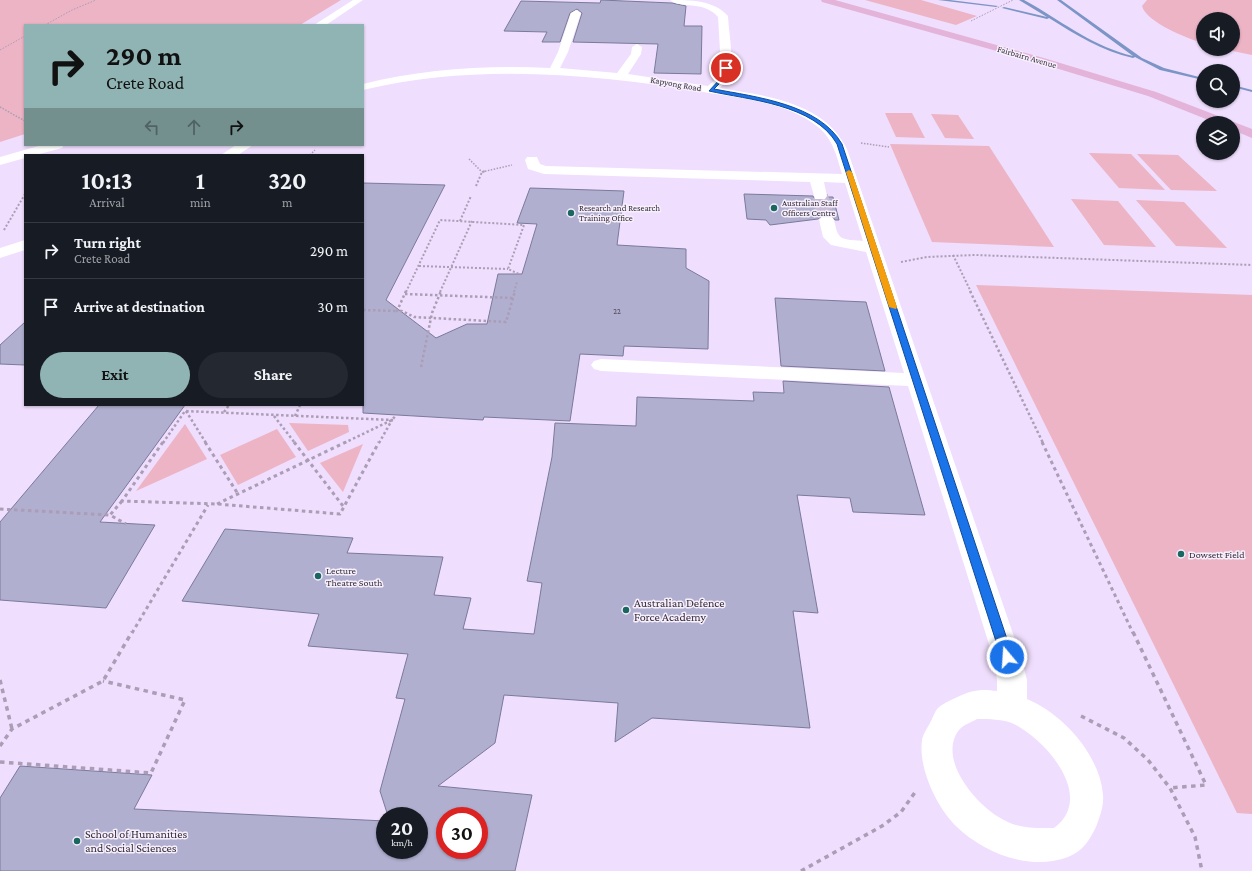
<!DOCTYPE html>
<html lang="en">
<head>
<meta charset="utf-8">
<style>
	body { margin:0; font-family:"Crimson Pro",serif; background:#242831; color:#f1f3f6; height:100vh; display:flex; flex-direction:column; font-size:15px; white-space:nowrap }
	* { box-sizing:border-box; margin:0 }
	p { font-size:13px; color:#9ea1a6 }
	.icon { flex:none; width:22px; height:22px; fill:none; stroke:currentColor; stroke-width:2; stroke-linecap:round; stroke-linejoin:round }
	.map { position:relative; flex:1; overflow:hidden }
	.sheet { position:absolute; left:24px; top:154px; width:340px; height:252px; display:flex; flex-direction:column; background:#171b24; border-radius:0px; box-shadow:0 1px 3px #0004 }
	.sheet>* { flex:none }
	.hud { position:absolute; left:24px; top:24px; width:340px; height:122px; border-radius:0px; box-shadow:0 1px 3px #0004; background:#90b4b3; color:#111; overflow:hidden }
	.tools { position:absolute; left:1196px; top:12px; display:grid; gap:8px }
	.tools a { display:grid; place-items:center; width:44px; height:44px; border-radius:50%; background:#171b24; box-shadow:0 1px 3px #0004; font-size:20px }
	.speed { position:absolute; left:376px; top:807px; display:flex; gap:8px; font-size:20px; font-weight:700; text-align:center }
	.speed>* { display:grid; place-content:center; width:52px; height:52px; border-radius:50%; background:#171b24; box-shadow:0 1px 3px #0004; line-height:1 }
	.speed small { font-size:10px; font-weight:400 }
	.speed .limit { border:6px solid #d22; background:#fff; color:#111 }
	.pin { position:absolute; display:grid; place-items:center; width:34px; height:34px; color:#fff; margin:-17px; border:2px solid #fff; border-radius:50%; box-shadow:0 1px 4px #0007 }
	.me { position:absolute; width:44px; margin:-22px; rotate:342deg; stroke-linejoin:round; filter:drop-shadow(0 0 3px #0008) }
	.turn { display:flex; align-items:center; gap:14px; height:84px; padding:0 16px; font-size:18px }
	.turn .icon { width:52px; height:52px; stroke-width:2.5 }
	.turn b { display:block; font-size:28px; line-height:34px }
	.lanes { display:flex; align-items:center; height:38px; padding:0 16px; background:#0003; justify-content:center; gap:20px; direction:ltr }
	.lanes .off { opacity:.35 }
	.eta { display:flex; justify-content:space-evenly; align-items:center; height:68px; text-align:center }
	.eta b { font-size:24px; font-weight:700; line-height:28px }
	.cta { display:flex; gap:8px; margin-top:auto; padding:8px 16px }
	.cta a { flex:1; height:46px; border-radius:24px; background:#90b4b3; color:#111; font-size:16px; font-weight:700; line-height:46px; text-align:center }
	.cta a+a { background:#242831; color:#f1f3f6 }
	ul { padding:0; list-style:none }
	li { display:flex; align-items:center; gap:12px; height:56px; padding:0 16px; border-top:1px solid #363941 }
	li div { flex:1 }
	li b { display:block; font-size:15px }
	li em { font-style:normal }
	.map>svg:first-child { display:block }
</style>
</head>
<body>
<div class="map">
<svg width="1252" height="871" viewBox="0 0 1252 871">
	<rect width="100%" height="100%" fill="#efdefd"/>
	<g fill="#ecb4c5">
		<polygon points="0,0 341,0 300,25 25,25 25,134 0,142"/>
		<polygon points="865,0 921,0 977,16 956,25"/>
		<path d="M1147 0H1252V55L1223 49H1233V19H1203V43C1188 39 1146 22 1142 6Z"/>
		<polygon points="885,113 912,113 925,138 896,137"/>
		<polygon points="931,114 958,115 974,139 945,138"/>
		<polygon points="890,144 989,146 1054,247 932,242"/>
		<polygon points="1089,153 1131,154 1165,190 1119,188"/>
		<polygon points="1137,154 1178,155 1217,191 1171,190"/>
		<polygon points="1071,199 1118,201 1156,247 1104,245"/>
		<polygon points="1136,200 1184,202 1227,248 1176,246"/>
		<polygon points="976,285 1252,295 1252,814 1237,813"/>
		<polygon points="289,423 348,425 349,432 308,451"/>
		<polygon points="185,424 207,459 136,491"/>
		<polygon points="277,429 296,457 238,485 220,455"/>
		<polygon points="363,444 343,492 320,463"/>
	</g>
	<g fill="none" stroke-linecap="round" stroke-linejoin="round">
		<g fill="#7a95c6" fill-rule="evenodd">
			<polygon points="938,0 950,0 998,6 996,7"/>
			<path d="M1019 0H1024L1033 5C1065 24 1095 47 1133 56L1057 0H1061L1142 58 1164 68 1203 78V80L1160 70 1135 57 1133 58C1102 51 1076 35 1049 18L1047 19 1002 8 1004 7 1047 17Z"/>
			<polygon points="1233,85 1252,90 1252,92 1233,87"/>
		</g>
	</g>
	<g fill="#b0afd0" stroke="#7b7a99" fill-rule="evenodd">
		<polygon points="601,0 672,3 686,6 684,26 702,26 701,74 654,73 658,44 573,42 582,13 577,9 570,13 560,42 542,42 547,32 504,31 521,1 600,3"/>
		<polygon points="363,183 445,185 386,300 436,338 467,324 487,324 498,274 522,274 537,224 517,223 530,188 624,191 617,245 686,249 686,268 709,281 708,349 624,346 623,356 580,354 570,421 484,417 483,420 363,413"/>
		<polygon points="744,194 813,196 815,200 825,200 828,197 833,197 839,220 835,220 832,216 822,216 818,219 770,225 766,220 747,219"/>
		<polygon points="775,298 866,302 885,371 781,366"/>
		<polygon points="25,322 25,365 0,364 0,345"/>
		<path d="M783 381 889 387 925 515 853 512 850 498 797 495 818 613 793 611 810 728 652 718 615 742 618 703 504 695 495 743 438 786 532 795 515 871H0V798L20 766 152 775 134 809 385 821V850H419V816H388L380 791 405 699 396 698 408 654 308 646 319 614 182 601 225 529 353 538 347 553 443 557 434 595 471 598 463 629 534 634 542 583 527 581 552 457 555 423 636 426 637 397 754 401 753 392 784 393ZM445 816H479V850H445Z"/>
		<polygon points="99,405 185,405 100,522 155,525 106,608 0,600 0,522"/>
	</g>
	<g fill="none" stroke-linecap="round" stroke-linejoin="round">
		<polyline stroke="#c9bad6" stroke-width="16" stroke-dasharray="16 8" stroke-linecap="butt" points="820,196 827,220"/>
		<g stroke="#aa9db5" stroke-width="1" stroke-dasharray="1.5 1.5" stroke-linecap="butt">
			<polyline points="971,21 1013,0"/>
			<polyline points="45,25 72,10 96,0"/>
			<polyline points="0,50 25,36"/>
		</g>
		<g stroke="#aa9db5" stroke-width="1.5" stroke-dasharray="1.5 1.5" stroke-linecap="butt">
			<polyline points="0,107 25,121"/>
			<polyline points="861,143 889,147"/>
			<polyline points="310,155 315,150"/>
			<polyline points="469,159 482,172"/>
			<polyline points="482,172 512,165"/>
		</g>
		<g stroke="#aa9db5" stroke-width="2" stroke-dasharray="2 2" stroke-linecap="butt">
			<polyline points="476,186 482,172 486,171"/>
			<polyline points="460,221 471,196"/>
			<polyline points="4,230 25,194"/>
			<polyline points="953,255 971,292"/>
			<polyline points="901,262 927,257 975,255 1252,265"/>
			<polyline points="419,266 508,269"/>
			<polyline points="406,292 440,220 524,225 508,269 519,274"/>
			<polyline points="440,292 472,221"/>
			<polyline points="514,292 517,282"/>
		</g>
		<g stroke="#aa9db5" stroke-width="2.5" stroke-dasharray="2.5 2.5" stroke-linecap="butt">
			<polyline points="406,291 397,311 402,311 414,317 506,322 515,291"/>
			<polyline points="970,291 1043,443"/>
			<polyline points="405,294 513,298"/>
			<polyline points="363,310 397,311"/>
			<polyline points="421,367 432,313 441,291"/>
			<polyline points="186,411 206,443"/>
			<polyline points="224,412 229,405"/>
			<polyline points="274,416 295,443"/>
			<polyline points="295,416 300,405"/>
			<polyline points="163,443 185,411 392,420 379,443"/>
			<polyline points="344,443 392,420 396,415"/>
		</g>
		<g stroke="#aa9db5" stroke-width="3" stroke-dasharray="3.5 3.5" stroke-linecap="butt">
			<polyline points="163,442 122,501 217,504 340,514 379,442"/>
			<polyline points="205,442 238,494"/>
			<polyline points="294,442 343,506"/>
			<polyline points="1042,442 1133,633"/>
			<polyline points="122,501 110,515 126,524"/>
			<polyline points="217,504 346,442"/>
			<polyline points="0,509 110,515"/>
			<polyline points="132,633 208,505"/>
		</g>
		<g stroke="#aa9db5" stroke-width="3.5" stroke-dasharray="4.5 4.5" stroke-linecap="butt">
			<polyline points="1133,632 1206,785 1170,788"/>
			<polyline points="0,680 12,729"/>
			<polyline points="1081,716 1124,738 1148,760 1170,788 1195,837 1202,871"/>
			<polyline points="0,746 12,729 103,681 132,632"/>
			<polyline points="0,762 151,773 185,700 103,681"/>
			<polyline points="801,871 882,826 901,812 916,791"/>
		</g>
		<g fill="#fff" fill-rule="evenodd">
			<polygon points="353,0 363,0 326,25 314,25"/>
			<path d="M670 0C690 0 714 0 728 16 729 40 738 69 720 88 767 96 824 102 847 149L1021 657 1027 680V699C1063 714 1100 755 1103 795 1104 806 1100 816 1096 827 1089 841 1083 851 1068 857 1031 871 985 854 957 827 937 808 918 768 922 740 923 734 928 727 931 721 933 717 935 711 938 708 941 705 947 702 951 700 969 691 977 688 997 691V680L993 657 908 386 601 371 594 369 591 365 594 361 601 359 904 373 866 252 831 245 823 237 819 220 822 217H832C836 222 835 230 839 235 842 241 857 240 863 241L845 183 824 182 827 196 825 199H815L810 182 544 174 528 169 525 160 527 157H537L540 164 546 166 842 174C837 157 833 139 818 127 788 103 746 99 709 93 595 74 476 63 363 90V84C423 69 488 65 550 68L558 52 571 13 576 10 581 13 568 52 560 68 617 73 631 54 632 47 637 44 642 47 641 54 628 74 708 86 717 78 721 68 718 17C704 0 679 9 670 0ZM977 719C989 719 1003 719 1014 724 1046 740 1096 797 1054 828 1037 828 1021 829 1006 821 979 809 936 760 959 730 963 725 972 722 977 719Z"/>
			<polygon points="42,145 64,145 62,148 36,155 25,155 25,158 0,165 0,157"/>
			<polygon points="236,145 253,145 238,155 221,155"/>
			<polygon points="25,240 25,250 0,258 0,248"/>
		</g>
		<polygon fill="#e3b3d9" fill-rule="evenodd" points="821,0 835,0 1047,59 1156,92 1252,129 1252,138 1233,130 1233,123 1216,123 1148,96 1039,63 822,2"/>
	</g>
	<path fill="#1a73e8" stroke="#114b97" d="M724 67 728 68 724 79 714 89C756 97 819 104 842 144L1013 657 1011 661 1007 663 1003 661 1001 657 837 144C814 104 749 100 709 91L720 79Z"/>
	<polygon fill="#f59e0b" points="849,170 852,172 897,307 896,309 889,307 846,172"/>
	<g fill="#1a6762" stroke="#f7f0fc" stroke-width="1.5">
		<circle cx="774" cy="208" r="4"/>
		<circle cx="571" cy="213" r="4"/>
		<circle cx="1181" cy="554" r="4"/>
		<circle cx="318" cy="576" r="4"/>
		<circle cx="626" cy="610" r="4"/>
		<circle cx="77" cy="841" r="4"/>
	</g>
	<g text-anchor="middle" stroke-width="3" stroke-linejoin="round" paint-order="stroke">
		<g font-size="8" fill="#524d5e">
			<text x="617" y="314">22</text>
		</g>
		<g font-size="9" fill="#332c38" stroke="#f7f0fc">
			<text transform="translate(1027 57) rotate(16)" y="3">Fairbairn Avenue</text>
			<text transform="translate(676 84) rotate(10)" y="3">Kapyong Road</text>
		</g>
		<g font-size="9" fill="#332c38" stroke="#f7f0fc" text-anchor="start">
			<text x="782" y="206">Australian Staff<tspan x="782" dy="10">Officers Centre</tspan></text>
			<text x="579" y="211">Research and Research<tspan x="579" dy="10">Training Office</tspan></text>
		</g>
		<g font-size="10" fill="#332c38" stroke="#f7f0fc" text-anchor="start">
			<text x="1189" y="558">Dowsett Field</text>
			<text x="326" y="574">Lecture<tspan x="326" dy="12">Theatre South</tspan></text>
		</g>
		<g font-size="12" fill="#332c38" stroke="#f7f0fc" text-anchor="start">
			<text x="634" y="607">Australian Defence<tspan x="634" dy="14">Force Academy</tspan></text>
			<text x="85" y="838">School of Humanities<tspan x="85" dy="14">and Social Sciences</tspan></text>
		</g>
	</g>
</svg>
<div class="tools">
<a><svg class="icon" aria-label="sound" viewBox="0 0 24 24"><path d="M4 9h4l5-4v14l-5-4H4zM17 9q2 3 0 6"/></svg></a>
<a><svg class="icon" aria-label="search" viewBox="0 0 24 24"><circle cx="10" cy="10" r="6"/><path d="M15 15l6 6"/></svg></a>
<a><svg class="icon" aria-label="layers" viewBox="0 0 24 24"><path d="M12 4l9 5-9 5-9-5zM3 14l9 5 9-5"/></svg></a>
</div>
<div class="speed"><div>20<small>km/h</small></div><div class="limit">30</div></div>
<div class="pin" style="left:726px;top:68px;background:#d93025"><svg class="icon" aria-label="arrive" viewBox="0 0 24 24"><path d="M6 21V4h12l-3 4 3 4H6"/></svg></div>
<svg class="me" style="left:1007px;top:657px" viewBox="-20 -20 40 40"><circle r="17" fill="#1a73e8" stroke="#fff" stroke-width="3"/><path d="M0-11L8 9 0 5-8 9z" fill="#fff"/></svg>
<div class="hud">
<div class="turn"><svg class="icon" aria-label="right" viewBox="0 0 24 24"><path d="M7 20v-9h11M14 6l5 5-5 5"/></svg><div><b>290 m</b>Crete Road</div></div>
<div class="lanes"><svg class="icon off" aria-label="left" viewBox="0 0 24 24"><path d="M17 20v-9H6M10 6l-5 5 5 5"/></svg><svg class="icon off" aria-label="ahead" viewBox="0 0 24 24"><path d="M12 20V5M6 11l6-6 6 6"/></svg><svg class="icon" aria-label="right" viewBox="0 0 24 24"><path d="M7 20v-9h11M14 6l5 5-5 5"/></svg></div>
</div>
<section class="sheet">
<div class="eta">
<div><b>10:13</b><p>Arrival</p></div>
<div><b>1</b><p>min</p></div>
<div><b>320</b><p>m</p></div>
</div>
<ul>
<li><svg class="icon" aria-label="right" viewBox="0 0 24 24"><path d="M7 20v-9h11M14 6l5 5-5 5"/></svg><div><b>Turn right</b><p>Crete Road</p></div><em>290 m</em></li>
<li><svg class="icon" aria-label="arrive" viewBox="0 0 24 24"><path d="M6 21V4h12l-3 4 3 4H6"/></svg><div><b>Arrive at destination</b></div><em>30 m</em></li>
</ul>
<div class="cta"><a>Exit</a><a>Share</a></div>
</section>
</div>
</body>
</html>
